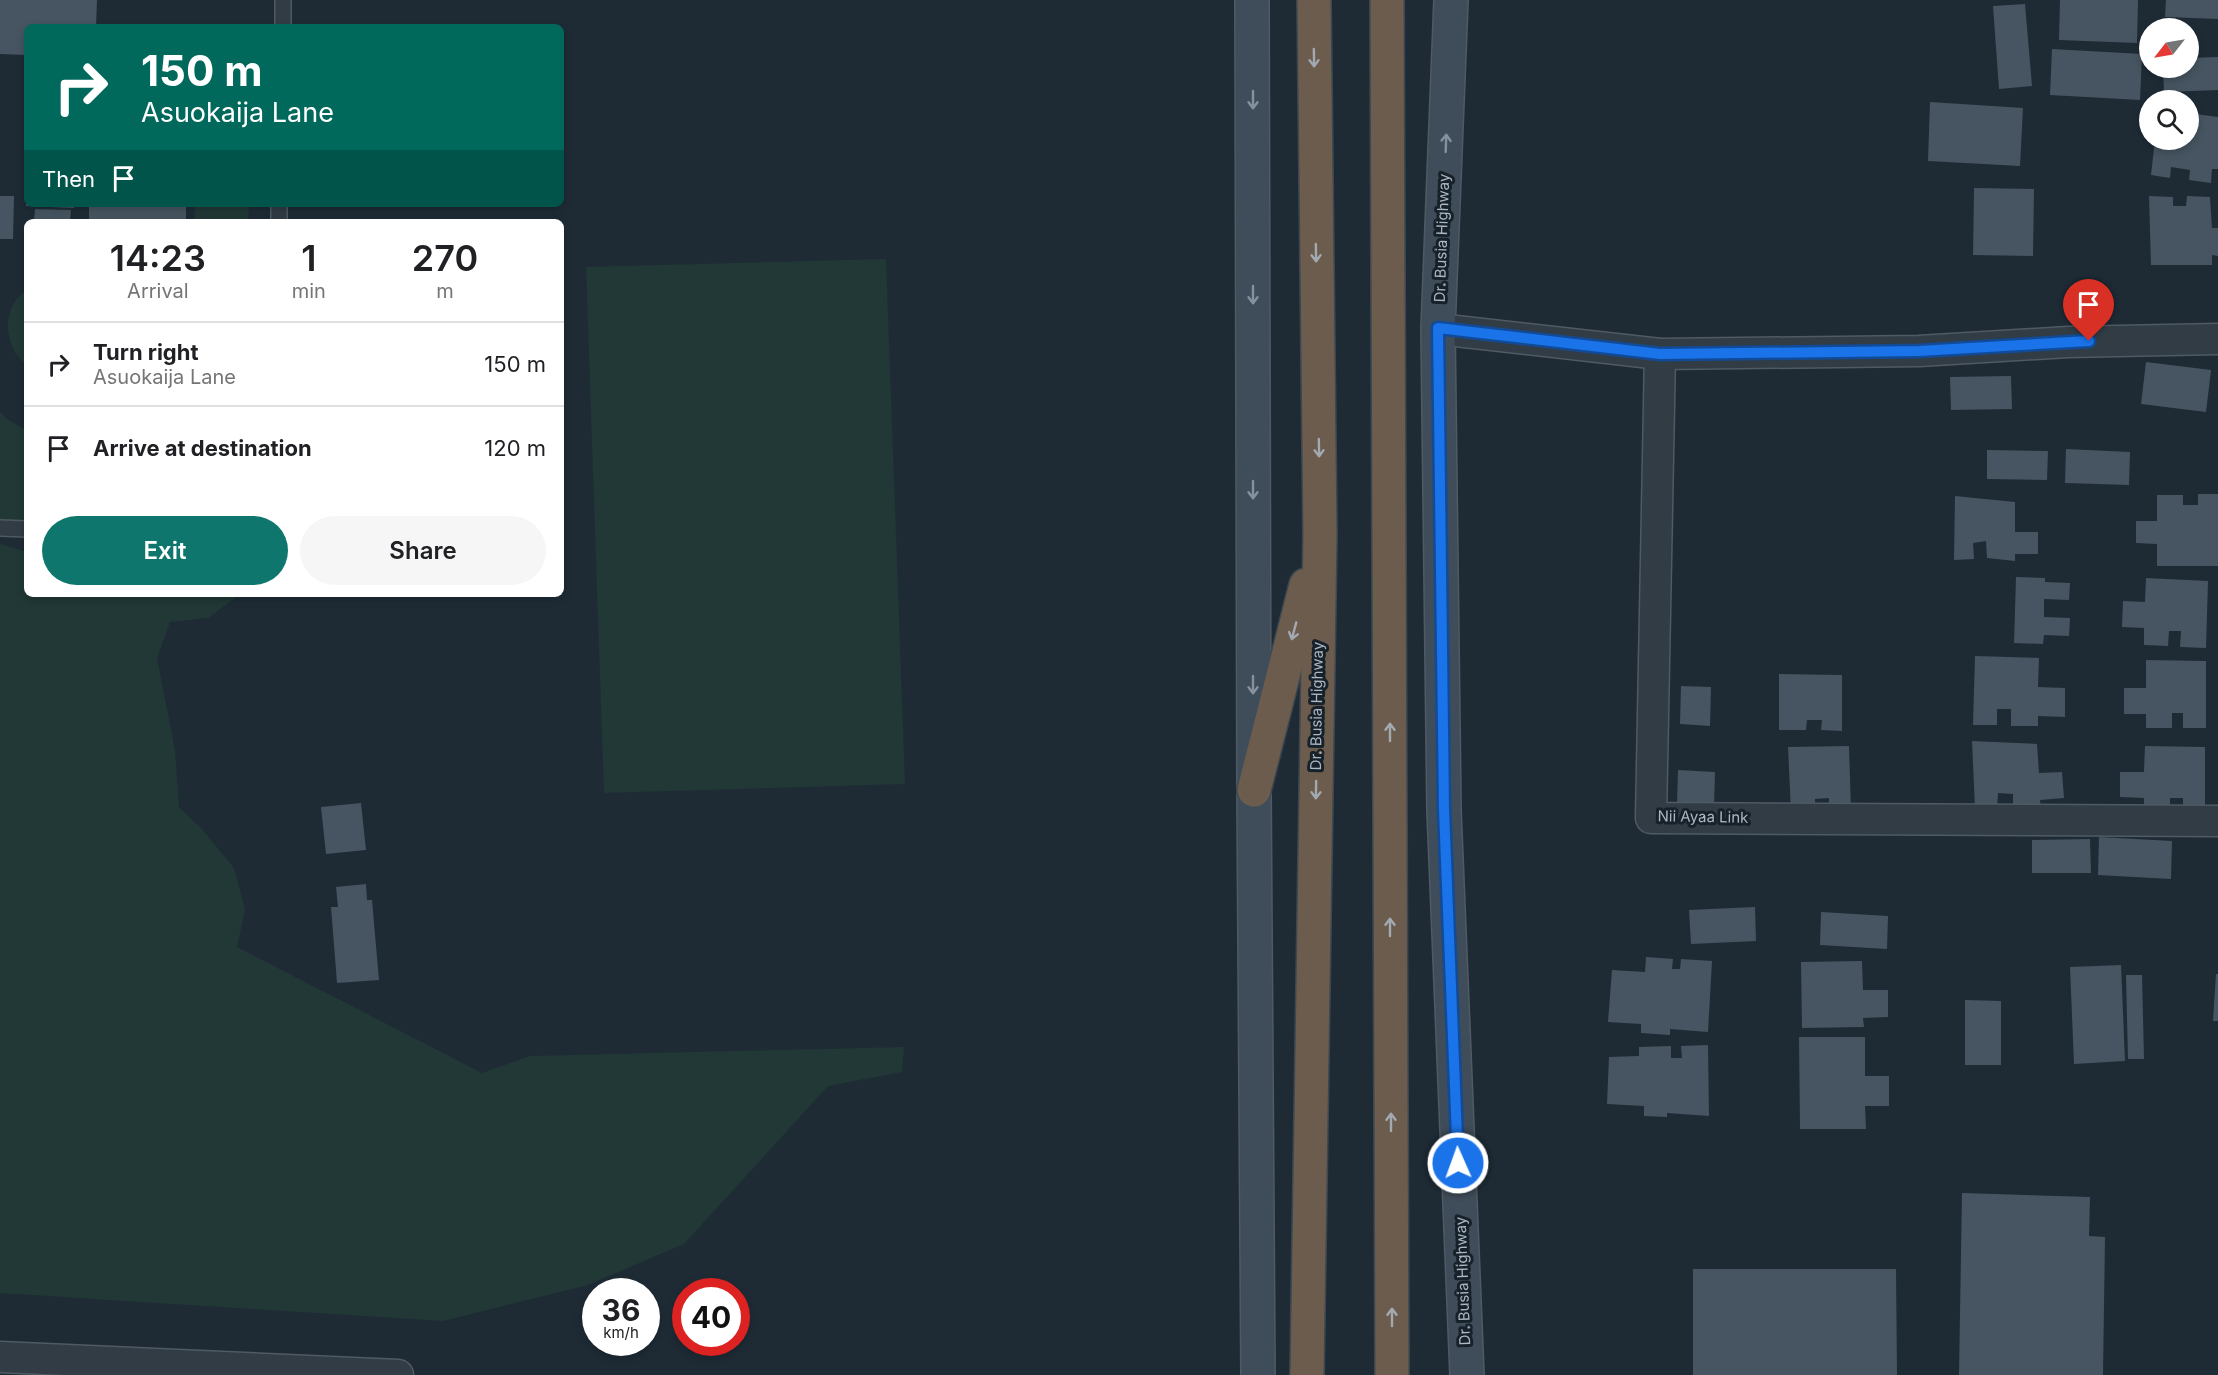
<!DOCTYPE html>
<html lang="en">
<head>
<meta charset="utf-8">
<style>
	body { margin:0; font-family:Inter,sans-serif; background:#f6f6f6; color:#202124; height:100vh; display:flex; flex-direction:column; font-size:22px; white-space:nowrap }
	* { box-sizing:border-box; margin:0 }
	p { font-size:20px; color:#757577 }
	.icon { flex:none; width:33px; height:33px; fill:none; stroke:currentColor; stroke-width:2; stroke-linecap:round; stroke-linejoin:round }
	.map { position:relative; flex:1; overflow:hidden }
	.sheet { position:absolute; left:24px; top:219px; width:540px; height:378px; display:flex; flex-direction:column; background:#fff; border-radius:9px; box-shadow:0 3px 9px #0003 }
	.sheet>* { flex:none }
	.banner { position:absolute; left:24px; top:24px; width:540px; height:183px; border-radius:9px; box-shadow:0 3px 9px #0003; background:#00695c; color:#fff; overflow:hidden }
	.needle { width:39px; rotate:239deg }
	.controls { position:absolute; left:2139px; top:18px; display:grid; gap:12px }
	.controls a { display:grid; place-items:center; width:60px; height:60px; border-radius:50%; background:#fff; box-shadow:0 3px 9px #0003; font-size:30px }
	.speed { position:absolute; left:582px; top:1278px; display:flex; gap:12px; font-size:30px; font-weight:700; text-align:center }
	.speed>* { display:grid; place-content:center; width:78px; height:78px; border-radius:50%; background:#fff; box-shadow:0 3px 9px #0003; line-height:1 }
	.speed small { font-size:15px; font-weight:400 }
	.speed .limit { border:9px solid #d22; background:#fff; color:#111 }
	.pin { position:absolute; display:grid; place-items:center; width:51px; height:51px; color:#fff; margin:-62px -26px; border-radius:50% 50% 50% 0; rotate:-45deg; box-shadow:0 0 6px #0007 }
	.pin .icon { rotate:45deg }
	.me { position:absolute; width:66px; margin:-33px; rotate:358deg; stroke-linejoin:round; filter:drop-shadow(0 0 4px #0008) }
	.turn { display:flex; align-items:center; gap:21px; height:126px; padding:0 18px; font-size:27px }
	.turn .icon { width:78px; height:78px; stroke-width:2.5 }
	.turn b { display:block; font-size:42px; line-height:51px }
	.then { display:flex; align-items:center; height:57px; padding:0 18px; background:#0003; gap:12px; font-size:22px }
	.eta { display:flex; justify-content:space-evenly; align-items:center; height:102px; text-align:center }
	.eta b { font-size:36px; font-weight:600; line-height:42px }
	.cta { display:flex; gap:12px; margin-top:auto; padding:12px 18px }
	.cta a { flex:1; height:69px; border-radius:36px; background:#0f766e; color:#fff; font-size:24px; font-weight:600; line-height:69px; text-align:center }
	.cta a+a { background:#f6f6f6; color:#202124 }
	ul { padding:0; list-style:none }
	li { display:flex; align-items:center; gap:18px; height:84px; padding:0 18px; border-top:2px solid #e0e0e0 }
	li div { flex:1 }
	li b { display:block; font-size:22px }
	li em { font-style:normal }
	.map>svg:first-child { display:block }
</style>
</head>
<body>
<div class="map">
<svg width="2218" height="1375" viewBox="0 0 2218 1375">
	<rect width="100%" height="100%" fill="#1e2b35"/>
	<g fill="#213836">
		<polygon points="195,204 249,204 248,222 194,222"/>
		<polygon points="886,259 905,784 604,793 586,267"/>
		<path d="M27 290V365C3 348 0 306 27 290Z"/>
		<polygon points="0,412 8,420 27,430 27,533 0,525"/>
		<polygon points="0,544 27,552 27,594 241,594 208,618 170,622 157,658 175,750 179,807 201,828 234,868 245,909 237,947 482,1073 530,1056 904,1047 902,1072 828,1086 684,1244 588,1285 443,1321 0,1293"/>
	</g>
	<g fill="#465561">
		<polygon points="0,0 97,0 96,27 27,27 27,55 0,54"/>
		<polygon points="2060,0 2138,0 2137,43 2059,40"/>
		<polygon points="2166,0 2218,0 2218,19 2165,17"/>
		<polygon points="2025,4 2032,86 1999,89 1993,6"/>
		<rect x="123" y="24" width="64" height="3"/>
		<polygon points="2052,49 2142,54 2140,100 2050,95"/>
		<polygon points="2218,57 2218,90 2164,92 2163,68 2188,68 2188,58"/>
		<polygon points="1930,102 2023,108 2020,166 1928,161"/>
		<polygon points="2188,113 2218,117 2218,169 2212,169 2211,183 2189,180 2190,170 2171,167 2170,178 2151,175 2155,140 2188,140"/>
		<polygon points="1974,188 2034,189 2033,256 1973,255"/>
		<polygon points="0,196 14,196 13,239 0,239"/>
		<polygon points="2149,196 2173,197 2173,206 2186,206 2187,196 2210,197 2212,228 2218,228 2218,256 2212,255 2212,265 2151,265"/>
		<polygon points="26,204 74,204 74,208 26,206"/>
		<rect x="89" y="204" width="97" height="18"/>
		<polygon points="35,209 71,210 70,222 34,222"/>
		<polygon points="2146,362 2211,370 2206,412 2141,404"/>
		<polygon points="2011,376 2012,409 1951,410 1950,377"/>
		<polygon points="2066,449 2130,452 2129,485 2065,483"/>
		<polygon points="1987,450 2048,451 2047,480 1987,479"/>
		<polygon points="2198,494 2218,494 2218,566 2157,566 2157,544 2136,543 2136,521 2157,521 2157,495 2183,495 2183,505 2198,505"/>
		<polygon points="1955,496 2015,502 2015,532 2038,532 2038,554 2015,554 2015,561 1987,558 1986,541 1973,543 1974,559 1954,560"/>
		<polygon points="2016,577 2045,578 2045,582 2070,583 2069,600 2044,599 2044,617 2070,618 2069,636 2044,635 2043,644 2014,643"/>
		<polygon points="2146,578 2208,581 2206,648 2180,647 2181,631 2169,631 2168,646 2144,645 2144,628 2122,627 2123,601 2145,602"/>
		<polygon points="1975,656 2039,658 2038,687 2065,688 2065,717 2038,716 2038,726 2011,726 2011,709 1997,709 1997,725 1973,725"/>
		<polygon points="2146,660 2206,661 2206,728 2183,728 2183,713 2172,713 2172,728 2146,728 2146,714 2124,714 2124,688 2146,688"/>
		<polygon points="1779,674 1842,675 1842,731 1821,730 1822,720 1807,720 1806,730 1779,730"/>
		<polygon points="1681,686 1711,687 1710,726 1680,724"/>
		<polygon points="1972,741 2037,744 2039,773 2062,772 2064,798 2040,800 2041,810 2013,810 2013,794 1998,793 1997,809 1975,808"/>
		<polygon points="1849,746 1851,811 1829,811 1829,798 1815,799 1815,811 1791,812 1788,747"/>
		<polygon points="2145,746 2205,747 2205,813 2183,812 2183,798 2170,798 2170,812 2144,812 2144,798 2120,797 2120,772 2144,772"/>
		<polygon points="1678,770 1715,772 1714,807 1677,805"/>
		<polygon points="361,803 366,850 326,854 321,807"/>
		<polygon points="2099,837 2172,841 2171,879 2098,875"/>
		<polygon points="2090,839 2091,873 2032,873 2032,840"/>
		<polygon points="366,884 367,900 372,900 379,980 337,983 331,907 338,907 336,887"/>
		<polygon points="1755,907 1756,941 1691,944 1689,910"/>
		<polygon points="1821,912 1888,916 1887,949 1820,945"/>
		<polygon points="1646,957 1673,959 1672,969 1680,969 1681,959 1712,961 1708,1032 1670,1029 1670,1035 1641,1033 1641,1024 1608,1022 1612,970 1645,972"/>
		<polygon points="1862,961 1863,990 1888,990 1888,1017 1863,1018 1864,1027 1802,1028 1801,962"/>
		<polygon points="2121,965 2125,1061 2074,1064 2070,967"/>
		<polygon points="2216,974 2218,974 2218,1021 2213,1021"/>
		<polygon points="2126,975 2142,975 2144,1059 2128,1059"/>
		<polygon points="1965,1000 2001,1001 2001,1065 1965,1065"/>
		<polygon points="1799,1037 1865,1037 1865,1076 1889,1076 1889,1106 1865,1106 1866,1129 1800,1129"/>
		<polygon points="1708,1045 1709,1116 1667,1113 1667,1117 1644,1116 1644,1106 1607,1104 1609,1057 1639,1056 1639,1047 1671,1046 1671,1058 1682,1058 1681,1046"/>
		<polygon points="1962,1193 2090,1197 2089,1236 2105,1237 2103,1375 1959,1375"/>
		<polygon points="1693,1269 1896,1269 1897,1375 1693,1375"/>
	</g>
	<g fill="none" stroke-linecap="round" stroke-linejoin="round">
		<g stroke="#4f5a64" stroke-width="18">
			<g id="lane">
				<polyline points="283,27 283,0"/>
				<polyline points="279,222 279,204"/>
				<polyline points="0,528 27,529"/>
			</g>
		</g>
		<g stroke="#4f5a64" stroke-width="33">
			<g id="street">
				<polyline points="1438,329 1660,354 1919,351 2068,342 2218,339"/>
				<polyline points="1660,354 1651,818 2218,821"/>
				<polyline points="0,1357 398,1375"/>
			</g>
		</g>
		<g stroke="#4f5a64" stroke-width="36">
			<g id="secondary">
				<polyline points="1252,0 1254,790 1258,1375"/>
				<polyline points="1451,0 1438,329 1444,810 1467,1375"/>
			</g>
		</g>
		<g stroke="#3c4750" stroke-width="36">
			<g id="highway">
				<polyline points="1387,0 1392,1375"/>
				<polyline points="1254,790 1306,585"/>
				<polyline points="1307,1375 1320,534 1314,0"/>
			</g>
		</g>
		<use href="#lane" stroke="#313c45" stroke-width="15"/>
		<use href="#street" stroke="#313c45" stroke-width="30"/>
		<use href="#secondary" stroke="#3f4c59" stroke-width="33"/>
		<use href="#highway" stroke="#6c5c4e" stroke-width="33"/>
	</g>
	<defs><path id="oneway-shaft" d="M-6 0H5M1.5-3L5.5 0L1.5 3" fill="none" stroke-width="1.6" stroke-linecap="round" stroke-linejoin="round" transform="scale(1.5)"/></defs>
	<g stroke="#a2a9b1">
		<use href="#oneway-shaft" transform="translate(1314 58) rotate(89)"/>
		<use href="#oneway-shaft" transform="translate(1316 253) rotate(89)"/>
		<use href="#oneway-shaft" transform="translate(1319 448) rotate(89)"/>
		<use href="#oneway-shaft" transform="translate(1294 631) rotate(105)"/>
		<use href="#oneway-shaft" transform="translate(1390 732) rotate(-90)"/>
		<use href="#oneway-shaft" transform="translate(1316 790) rotate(91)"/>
		<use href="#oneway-shaft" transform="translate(1390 927) rotate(-90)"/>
		<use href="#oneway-shaft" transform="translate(1391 1122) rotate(-90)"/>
		<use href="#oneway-shaft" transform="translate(1392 1317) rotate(-90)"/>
	</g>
	<g stroke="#85929e">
		<use href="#oneway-shaft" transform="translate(1253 100) rotate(90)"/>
		<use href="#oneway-shaft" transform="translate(1446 143) rotate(-88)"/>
		<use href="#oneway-shaft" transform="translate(1253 295) rotate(90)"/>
		<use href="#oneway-shaft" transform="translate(1253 490) rotate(90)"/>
		<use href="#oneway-shaft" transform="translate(1253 685) rotate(90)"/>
	</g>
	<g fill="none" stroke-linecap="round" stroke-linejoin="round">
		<g stroke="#114b97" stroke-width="15">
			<polyline id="route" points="1458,1163 1444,810 1438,328 1660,354 1919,351 2089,341"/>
		</g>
		<use href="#route" stroke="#1a73e8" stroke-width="10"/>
	</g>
	<g text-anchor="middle" stroke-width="6" stroke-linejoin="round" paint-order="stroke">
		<g font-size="15" fill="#abb7c3" stroke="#17212a">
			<text transform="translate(1442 238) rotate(-88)" y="5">Dr. Busia Highway</text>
			<text transform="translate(1317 706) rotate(-89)" y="5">Dr. Busia Highway</text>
			<text transform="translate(1703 817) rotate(1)" y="5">Nii Ayaa Link</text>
			<text transform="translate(1463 1281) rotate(-92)" y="5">Dr. Busia Highway</text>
		</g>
	</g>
</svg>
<div class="controls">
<a><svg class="needle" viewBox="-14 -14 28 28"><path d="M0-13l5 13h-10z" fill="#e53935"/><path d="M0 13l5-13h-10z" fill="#757577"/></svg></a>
<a><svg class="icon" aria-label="search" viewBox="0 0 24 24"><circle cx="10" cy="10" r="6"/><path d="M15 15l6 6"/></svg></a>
</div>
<div class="speed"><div>36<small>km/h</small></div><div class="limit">40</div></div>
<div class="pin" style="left:2089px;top:341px;background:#d93025"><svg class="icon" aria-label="arrive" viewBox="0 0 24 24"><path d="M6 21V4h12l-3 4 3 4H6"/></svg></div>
<svg class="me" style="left:1458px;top:1163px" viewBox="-20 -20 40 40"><circle r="17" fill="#1a73e8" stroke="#fff" stroke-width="3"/><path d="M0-11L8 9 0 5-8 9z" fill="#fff"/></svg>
<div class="banner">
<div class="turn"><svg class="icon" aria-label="right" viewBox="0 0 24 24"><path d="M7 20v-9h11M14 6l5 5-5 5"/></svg><div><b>150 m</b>Asuokaija Lane</div></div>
<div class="then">Then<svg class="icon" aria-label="arrive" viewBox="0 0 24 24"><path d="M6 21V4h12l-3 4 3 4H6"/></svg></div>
</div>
<section class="sheet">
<div class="eta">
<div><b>14:23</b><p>Arrival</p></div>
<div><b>1</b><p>min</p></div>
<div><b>270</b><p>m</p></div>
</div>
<ul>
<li><svg class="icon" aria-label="right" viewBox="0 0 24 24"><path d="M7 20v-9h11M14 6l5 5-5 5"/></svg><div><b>Turn right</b><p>Asuokaija Lane</p></div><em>150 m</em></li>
<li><svg class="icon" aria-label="arrive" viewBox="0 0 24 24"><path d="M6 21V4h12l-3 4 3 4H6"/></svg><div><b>Arrive at destination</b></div><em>120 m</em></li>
</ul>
<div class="cta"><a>Exit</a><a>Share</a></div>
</section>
</div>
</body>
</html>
